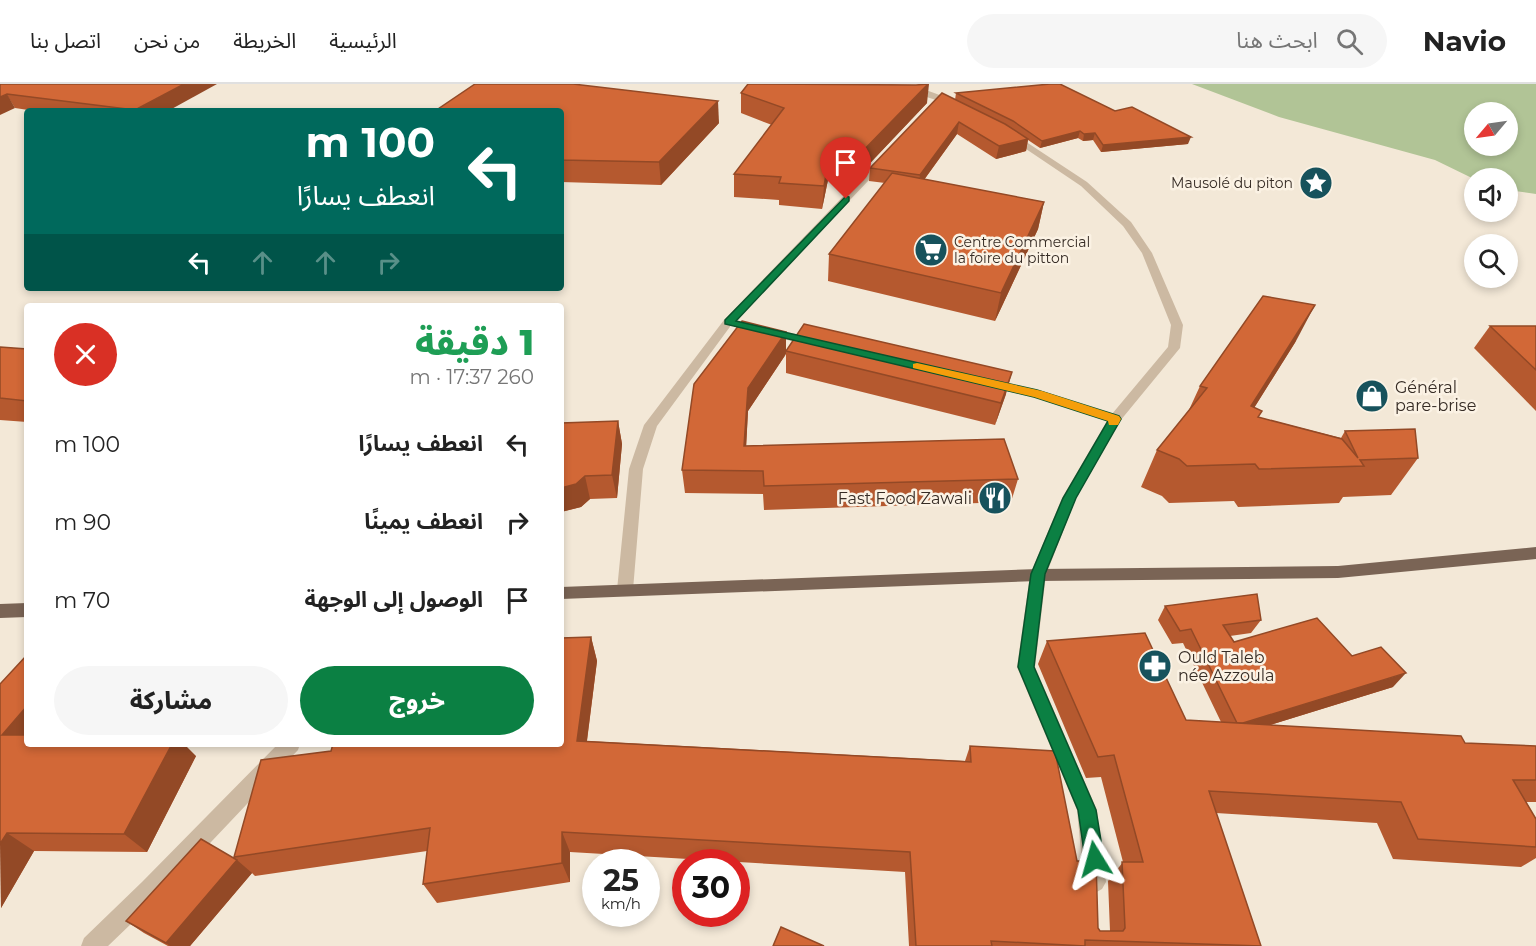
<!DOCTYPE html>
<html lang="ar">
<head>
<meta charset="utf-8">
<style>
	body { margin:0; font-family:Montserrat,"Noto Sans Arabic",sans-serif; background:#f6f6f6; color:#222; direction:rtl; height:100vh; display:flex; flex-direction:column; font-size:22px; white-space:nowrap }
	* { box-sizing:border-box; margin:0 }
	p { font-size:20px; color:#767676 }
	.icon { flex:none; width:33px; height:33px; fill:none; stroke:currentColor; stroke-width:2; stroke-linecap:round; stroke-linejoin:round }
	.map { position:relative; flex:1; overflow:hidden; direction:ltr }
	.side { position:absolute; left:24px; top:219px; width:540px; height:444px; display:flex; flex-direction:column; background:#fff; border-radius:6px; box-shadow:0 3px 9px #0003; direction:rtl }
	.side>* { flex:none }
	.top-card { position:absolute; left:24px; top:24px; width:540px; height:183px; border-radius:6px; box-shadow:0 3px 9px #0003; direction:rtl; background:#00695c; color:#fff; overflow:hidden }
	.needle { width:39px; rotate:241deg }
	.buttons { position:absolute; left:1464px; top:18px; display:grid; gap:12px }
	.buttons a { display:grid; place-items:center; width:54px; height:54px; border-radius:50%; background:#fff; box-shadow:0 3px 9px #0003; font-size:30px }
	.speed { position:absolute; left:582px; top:765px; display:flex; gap:12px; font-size:30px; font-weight:700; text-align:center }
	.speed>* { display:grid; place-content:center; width:78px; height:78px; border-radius:50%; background:#fff; box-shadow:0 3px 9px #0003; line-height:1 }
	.speed small { font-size:15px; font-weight:400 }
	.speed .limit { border:9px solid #d22; background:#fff; color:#111 }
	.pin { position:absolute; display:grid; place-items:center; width:51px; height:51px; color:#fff; margin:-62px -26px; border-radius:50% 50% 50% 0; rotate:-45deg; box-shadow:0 0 6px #0007 }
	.pin .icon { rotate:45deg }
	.me { position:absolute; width:66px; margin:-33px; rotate:352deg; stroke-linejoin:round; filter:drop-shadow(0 0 4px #0008) }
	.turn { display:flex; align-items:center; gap:21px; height:126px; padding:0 30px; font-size:27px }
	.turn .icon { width:78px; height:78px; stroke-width:2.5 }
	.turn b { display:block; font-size:42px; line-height:51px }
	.lanes { display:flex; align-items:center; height:57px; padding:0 30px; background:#0003; justify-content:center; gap:30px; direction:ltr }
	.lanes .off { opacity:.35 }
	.round { display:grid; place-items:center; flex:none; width:63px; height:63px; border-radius:32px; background:#f6f6f6 }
	.overview { display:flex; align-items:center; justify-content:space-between; height:102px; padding:0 30px }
	h1 { font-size:36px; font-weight:800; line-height:45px; color:#1e9e55 }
	.button { display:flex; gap:12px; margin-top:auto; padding:12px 30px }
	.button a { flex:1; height:69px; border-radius:36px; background:#0b8043; color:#fff; font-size:24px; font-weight:800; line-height:69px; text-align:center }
	.button a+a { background:#f6f6f6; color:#222 }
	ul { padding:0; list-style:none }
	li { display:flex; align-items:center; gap:18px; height:78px; padding:0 30px }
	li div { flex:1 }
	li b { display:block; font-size:22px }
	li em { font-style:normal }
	header { display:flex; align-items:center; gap:36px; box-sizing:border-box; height:84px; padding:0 30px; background:#fff; border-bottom:2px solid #e0e0e0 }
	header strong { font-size:28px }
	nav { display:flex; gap:33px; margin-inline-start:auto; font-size:21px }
	.search { width:420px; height:54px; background:#f6f6f6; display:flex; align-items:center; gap:15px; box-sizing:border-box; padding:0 21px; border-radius:33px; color:#767676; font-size:22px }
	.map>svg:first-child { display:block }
</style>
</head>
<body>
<header>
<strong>Navio</strong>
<div class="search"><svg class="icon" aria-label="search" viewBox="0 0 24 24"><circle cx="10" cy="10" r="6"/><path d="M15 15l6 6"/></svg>ابحث هنا</div>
<nav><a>الرئيسية</a><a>الخريطة</a><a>من نحن</a><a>اتصل بنا</a></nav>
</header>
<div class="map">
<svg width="1536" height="862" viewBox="0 0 1536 862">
	<rect width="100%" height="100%" fill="#f3e8d7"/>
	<path fill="#b1c496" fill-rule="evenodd" d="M1192 0H1536V110L1508 106V94L1474 95 1435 76 1279 33ZM1474 28H1508V62H1474Z"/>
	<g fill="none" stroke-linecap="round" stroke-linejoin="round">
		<g fill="#ccb9a2" fill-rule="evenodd">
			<path d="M886 0C908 0 942 8 959 22L952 24 936 16Z"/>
			<polygon points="1011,48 1087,98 1131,138 1152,169 1183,241 1180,264 1120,337 1076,414 1046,491 1035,583 1097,726 1106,798 1102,805 1095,809 1088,805 1084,798 1077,726 1017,583 1030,491 1062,414 1107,337 1034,313 983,302 982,299 988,295 1042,307 1112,330 1168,263 1171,241 1142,169 1123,142 1081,102 1008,53 1007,51"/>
			<polygon points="880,74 888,76 732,240 657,342 643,385 633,506 631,510 625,512 619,510 617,506 629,385 644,341 724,236"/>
			<polygon points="766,243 817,255 819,258 813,262 762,250 762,244"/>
			<polygon points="278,660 300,660 298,666 158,814 108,862 81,862 84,854 142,798"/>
		</g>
		<g fill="#7a6455" fill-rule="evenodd">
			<polygon points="1536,463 1536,475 1338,494 1038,497 561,515 561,503 1038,485 1338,482"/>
			<polygon points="27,519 27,533 0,534 0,520"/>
		</g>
	</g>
	<g fill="#b5592f">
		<polygon points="0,0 168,27 35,27 15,24"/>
		<polygon points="741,9 927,19 855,95 829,91 822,125 779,121 779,116 734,113 734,90 772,41 741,29"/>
		<polygon points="956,9 1115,27 1188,60 1101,68 1093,56 1083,57 1078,54 1040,64 1028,56 1026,67 996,75 957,50 924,96 1044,118 1038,145 995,237 828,197 829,170 885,99 869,97 870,84 955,16"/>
		<polygon points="561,27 719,39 661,101 561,98"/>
		<polygon points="1490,242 1536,242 1536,327 1474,264"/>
		<polygon points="1296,257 1254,324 1258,333 1341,354 1345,347 1418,374 1391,411 1343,413 1339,419 1238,423 1234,417 1169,419 1162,412 1141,403 1157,366 1188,328 1200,302"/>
		<polygon points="0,263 27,265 27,338 0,336"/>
		<polygon points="786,267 1006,310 995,341 786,289"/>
		<polygon points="786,270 748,327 746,362 1018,395 1011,418 764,426 763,410 685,409 682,386"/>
		<polygon points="618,337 622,360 617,414 590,415 581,423 561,428"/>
		<polygon points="1165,522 1261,536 1251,549 1230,552 1234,558 1352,572 1393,603 1270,641 1465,659 1536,662 1536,718 1526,718 1536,735 1536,774 1521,783 1393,775 1377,739 1216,729 1261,862 909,862 905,788 570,768 570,798 437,819 423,800 427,767 255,792 252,789 190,862 168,862 144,849 126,837 234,773 561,660 591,553 597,577 587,657 965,677 970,662 1077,777 1098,844 1100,847 1110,847 1108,797 1123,778 1101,693 1086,694 1038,580 1047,557 1186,636 1221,638 1183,559 1172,560 1158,536"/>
		<polygon points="0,600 27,660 196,672 147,768 34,767 1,824"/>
	</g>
	<g fill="#934926">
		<polygon points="184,0 217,0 168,27 135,27 135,26"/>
		<polygon points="928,0 929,0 927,19 855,95 857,73"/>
		<polygon points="7,10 15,24 0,31 0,13"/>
		<polygon points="718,17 719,39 661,101 659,78"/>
		<polygon points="959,38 957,50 918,104 920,91"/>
		<polygon points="1080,47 1078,54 1040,64 1042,57"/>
		<polygon points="1095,49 1093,56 1083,57 1084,50"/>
		<polygon points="1191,53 1188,60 1101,68 1103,61"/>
		<polygon points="1028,55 1026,67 996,75 999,62"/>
		<polygon points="830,69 829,91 822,125 824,102"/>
		<polygon points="1044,118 1038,145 995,237 1001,209"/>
		<polygon points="1315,221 1296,257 1232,359 1251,322"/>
		<polygon points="786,248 786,270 748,327 745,385 744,362 748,304"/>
		<polygon points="1012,288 1006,310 995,341 1001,319"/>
		<polygon points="618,337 622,360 617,414 612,391"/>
		<polygon points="585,392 590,415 581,423 561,428 561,404"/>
		<polygon points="591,553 597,577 584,679 577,657"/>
		<polygon points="1406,589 1393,603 1228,654 1238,641"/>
		<polygon points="27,622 27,660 2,651"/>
		<polygon points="172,660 184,660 196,672 147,768 124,750"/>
		<polygon points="562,748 570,768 570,798 562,779"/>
		<polygon points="7,749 34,767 1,824 0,760"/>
		<polygon points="237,776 252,789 190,862 170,862 166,859"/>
	</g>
	<g fill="#d26837" stroke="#934926" stroke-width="1.5">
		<polygon points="0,0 184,0 135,26 7,10 0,13"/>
		<polygon points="475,0 573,0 718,17 659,78 561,76 561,27 435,27"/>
		<polygon points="748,0 916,1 928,0 857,73 830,69 824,102 779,99 781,93 734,90 784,24 741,9"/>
		<polygon points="1050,0 1060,0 1115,27 1132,23 1191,53 1103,61 1095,49 1084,50 1080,47 1042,57 1013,37 956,9"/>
		<polygon points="942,9 1005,40 1028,55 999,62 959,38 920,91 870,84"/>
		<polygon points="892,89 1044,118 1001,209 829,170"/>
		<polygon points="1263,212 1315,221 1251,322 1262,327 1258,333 1342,355 1358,374 1345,347 1415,345 1418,374 1360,376 1364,382 1259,385 1255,380 1187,382 1179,375 1157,366 1207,304 1200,302"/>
		<polygon points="742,237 786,248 748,304 744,362 1004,355 1018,395 764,402 763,387 682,386 694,300"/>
		<polygon points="804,240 1012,288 1001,319 786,267"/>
		<polygon points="1490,242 1536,242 1536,286"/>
		<polygon points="0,263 27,265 27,317 0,314"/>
		<polygon points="618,337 612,391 585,392 576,400 561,404 561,339"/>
		<polygon points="1257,510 1261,536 1223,541 1234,558 1317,534 1352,572 1381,563 1406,589 1243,639 1237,639 1191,545 1180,547 1165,522"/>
		<polygon points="1145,549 1186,636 1461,652 1465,659 1536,662 1536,696 1513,696 1536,735 1536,763 1418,755 1401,718 1209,707 1261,862 1085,856 1085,862 991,857 992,862 916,862 910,768 562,748 562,779 423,800 430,744 234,773 261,676 331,667 333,660 561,660 561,554 591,553 577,657 971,678 970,662 1055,667 1077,777 1096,777 1098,844 1100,847 1123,847 1125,844 1122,778 1143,778 1114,671 1098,673 1047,557"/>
		<polygon points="27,571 27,622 2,651 27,651 27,660 172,660 124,750 7,749 0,760 0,600"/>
		<polygon points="201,755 237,776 166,859 126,837"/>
		<polygon points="781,843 824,862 773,862"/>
	</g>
	<polygon fill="#0b8043" stroke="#07532c" stroke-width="1.5" points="846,112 849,113 849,117 736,237 1037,306 1119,332 1121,335 1076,414 1045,490 1034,583 1096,726 1104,775 1101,782 1095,785 1088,782 1085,775 1078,726 1018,583 1031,490 1063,414 1108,337 1034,313 725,240 725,236"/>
	<polygon fill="#f59e0b" points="917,279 1042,307 1119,332 1121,335 1118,341 1109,341 1108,337 1034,313 913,284 913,280"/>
	<defs>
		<g id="sight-disc" transform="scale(1.725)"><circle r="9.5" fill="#17525c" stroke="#fbf2e4"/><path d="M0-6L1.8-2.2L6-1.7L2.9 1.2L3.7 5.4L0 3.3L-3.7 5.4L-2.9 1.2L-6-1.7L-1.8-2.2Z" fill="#fff"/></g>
		<g id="supermarket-disc" transform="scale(1.725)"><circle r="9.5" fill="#17525c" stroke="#fbf2e4"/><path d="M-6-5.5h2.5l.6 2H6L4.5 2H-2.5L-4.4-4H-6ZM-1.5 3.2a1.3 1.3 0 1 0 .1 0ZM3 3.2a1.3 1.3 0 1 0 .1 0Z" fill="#fff"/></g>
		<g id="shop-disc" transform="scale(1.725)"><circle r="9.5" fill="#17525c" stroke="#fbf2e4"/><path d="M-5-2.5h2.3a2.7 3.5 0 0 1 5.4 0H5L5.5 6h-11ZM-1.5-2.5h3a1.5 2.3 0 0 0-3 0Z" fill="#fff"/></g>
		<g id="restaurant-disc" transform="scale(1.725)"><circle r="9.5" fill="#17525c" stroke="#fbf2e4"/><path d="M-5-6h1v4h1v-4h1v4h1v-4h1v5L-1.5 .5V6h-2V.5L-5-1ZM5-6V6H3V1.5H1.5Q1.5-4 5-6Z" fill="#fff"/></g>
		<g id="pharmacy-disc" transform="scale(1.725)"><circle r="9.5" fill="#17525c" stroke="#fbf2e4"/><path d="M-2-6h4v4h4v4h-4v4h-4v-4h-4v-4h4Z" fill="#fff"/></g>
	</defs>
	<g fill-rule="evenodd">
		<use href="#sight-disc" x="1316" y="99"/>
		<use href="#supermarket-disc" x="931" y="166"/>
		<use href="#shop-disc" x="1372" y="312"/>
		<use href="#restaurant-disc" x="995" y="414"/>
		<use href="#pharmacy-disc" x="1155" y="582"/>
	</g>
	<g text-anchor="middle" stroke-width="5" stroke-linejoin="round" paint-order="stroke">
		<g font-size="14" fill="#362c25" stroke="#fbf2e4" text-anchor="end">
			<text x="1293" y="104">Mausolé du piton</text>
			<text x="954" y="163" text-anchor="start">Centre Commercial<tspan x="954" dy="16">la foire du pitton</tspan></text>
		</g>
		<g font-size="16" fill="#362c25" stroke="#fbf2e4" text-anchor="start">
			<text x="1395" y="309">Général<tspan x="1395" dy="18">pare-brise</tspan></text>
			<text x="972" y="420" text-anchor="end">Fast Food Zawali</text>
			<text x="1178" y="579">Ould Taleb<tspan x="1178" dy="18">née Azzoula</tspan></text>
		</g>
	</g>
</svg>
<div class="buttons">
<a><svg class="needle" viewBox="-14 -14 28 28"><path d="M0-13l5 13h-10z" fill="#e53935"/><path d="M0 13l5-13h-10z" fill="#767676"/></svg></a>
<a><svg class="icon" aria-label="sound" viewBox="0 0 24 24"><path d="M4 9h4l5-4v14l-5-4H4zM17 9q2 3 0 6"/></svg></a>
<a><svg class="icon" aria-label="search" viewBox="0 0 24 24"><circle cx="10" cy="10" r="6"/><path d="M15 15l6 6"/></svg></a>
</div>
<div class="speed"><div>25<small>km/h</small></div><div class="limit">30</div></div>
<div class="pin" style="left:846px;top:115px;background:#d93025"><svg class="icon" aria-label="arrive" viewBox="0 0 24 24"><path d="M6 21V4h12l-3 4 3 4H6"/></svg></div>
<svg class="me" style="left:1095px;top:775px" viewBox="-20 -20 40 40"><path d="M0-17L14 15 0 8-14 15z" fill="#0b8043" stroke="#fff" stroke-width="4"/></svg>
<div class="top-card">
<div class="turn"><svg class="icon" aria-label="left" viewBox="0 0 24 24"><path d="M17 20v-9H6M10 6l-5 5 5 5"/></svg><div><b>100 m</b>انعطف يسارًا</div></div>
<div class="lanes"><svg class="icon" aria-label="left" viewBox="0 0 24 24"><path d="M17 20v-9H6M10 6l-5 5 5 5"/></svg><svg class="icon off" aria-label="ahead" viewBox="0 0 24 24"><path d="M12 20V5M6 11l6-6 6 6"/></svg><svg class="icon off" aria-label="ahead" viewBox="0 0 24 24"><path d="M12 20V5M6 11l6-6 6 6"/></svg><svg class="icon off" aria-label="right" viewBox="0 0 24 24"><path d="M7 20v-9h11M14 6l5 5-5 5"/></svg></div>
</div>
<section class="side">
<div class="overview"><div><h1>1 دقيقة</h1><p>260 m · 17:37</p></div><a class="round" style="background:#d93025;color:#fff"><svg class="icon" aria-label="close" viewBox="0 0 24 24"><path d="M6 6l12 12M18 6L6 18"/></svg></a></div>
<ul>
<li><svg class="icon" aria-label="left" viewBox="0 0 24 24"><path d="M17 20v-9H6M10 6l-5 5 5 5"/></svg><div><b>انعطف يسارًا</b></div><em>100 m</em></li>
<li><svg class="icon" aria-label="right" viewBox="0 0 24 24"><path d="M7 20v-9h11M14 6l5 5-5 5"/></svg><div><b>انعطف يمينًا</b></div><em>90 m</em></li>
<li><svg class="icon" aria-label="arrive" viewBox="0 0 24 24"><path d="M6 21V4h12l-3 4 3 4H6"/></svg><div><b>الوصول إلى الوجهة</b></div><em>70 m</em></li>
</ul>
<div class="button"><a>خروج</a><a>مشاركة</a></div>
</section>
</div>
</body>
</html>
